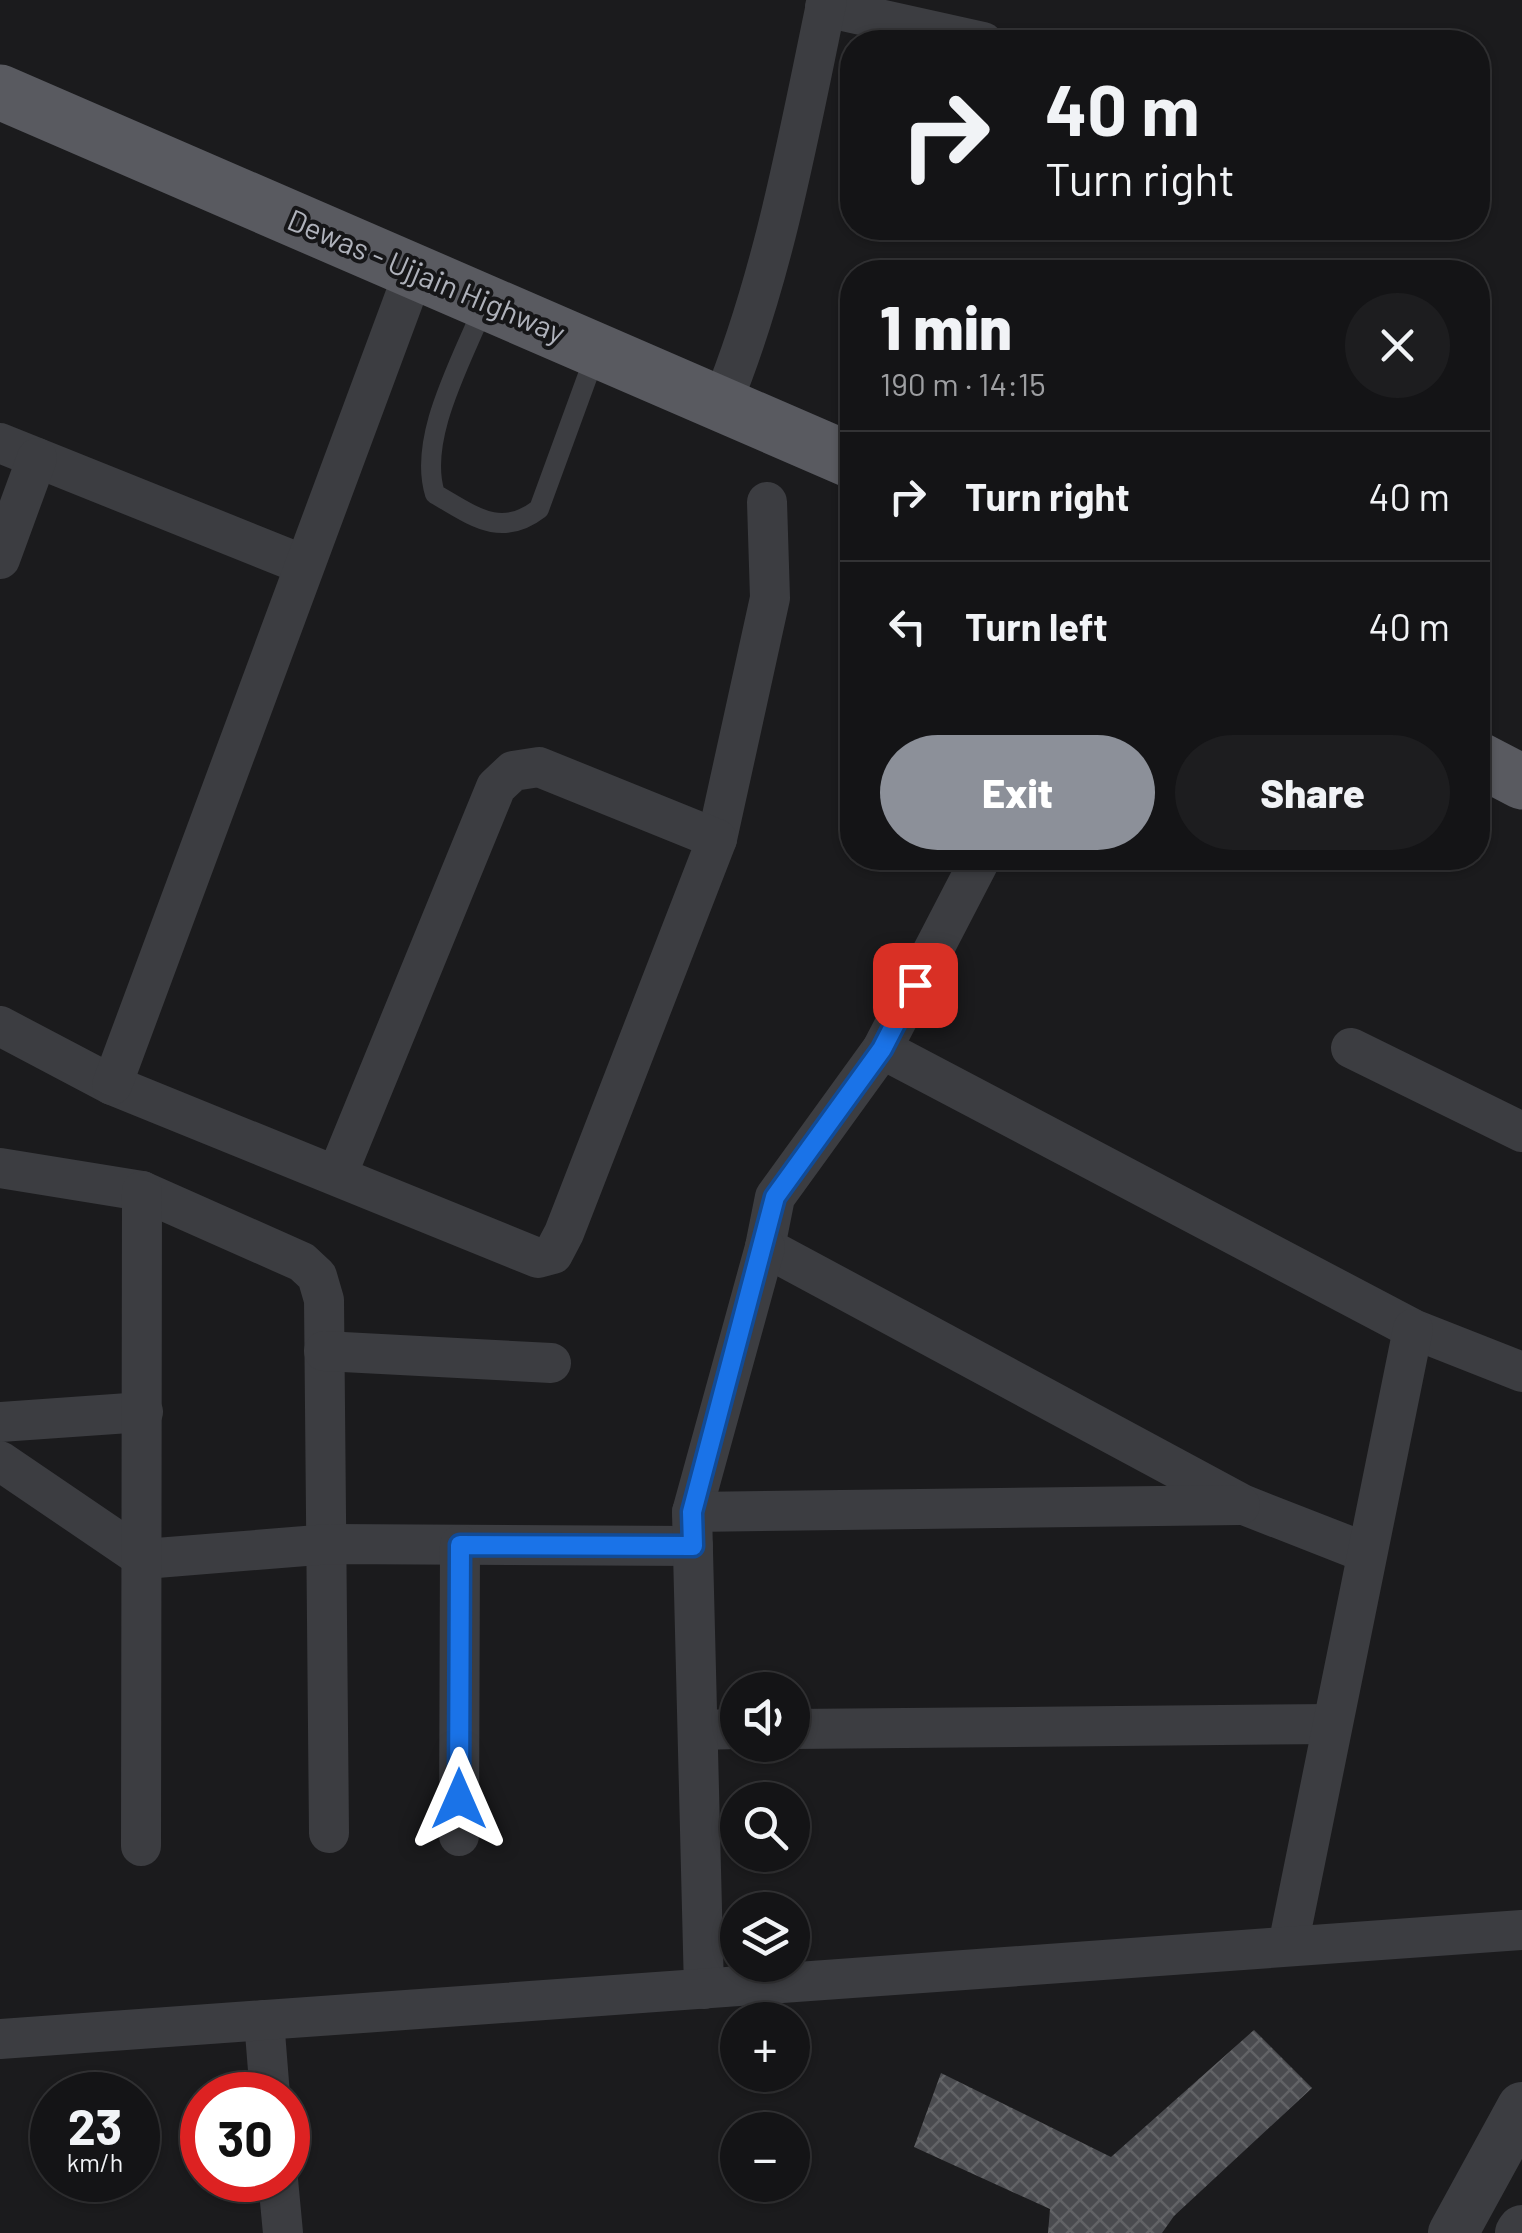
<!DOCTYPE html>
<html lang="en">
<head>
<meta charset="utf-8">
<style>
	body { margin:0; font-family:Barlow,sans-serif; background:#1d1d1f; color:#f1f3f6; height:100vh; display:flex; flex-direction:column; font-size:38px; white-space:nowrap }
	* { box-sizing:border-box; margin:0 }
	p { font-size:32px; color:#9d9ea1 }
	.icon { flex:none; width:55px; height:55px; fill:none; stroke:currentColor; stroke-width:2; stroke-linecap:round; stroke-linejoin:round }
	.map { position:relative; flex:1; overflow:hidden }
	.side { position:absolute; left:840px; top:260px; width:650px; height:610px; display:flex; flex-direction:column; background:#141416; border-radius:40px; box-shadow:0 2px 8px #0004,0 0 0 2px #333335 }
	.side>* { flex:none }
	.guide { position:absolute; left:840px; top:30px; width:650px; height:210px; border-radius:40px; box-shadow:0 2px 8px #0004,0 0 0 2px #333335; background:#141416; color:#f1f3f6; overflow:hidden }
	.controls { position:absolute; left:720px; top:1672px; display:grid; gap:20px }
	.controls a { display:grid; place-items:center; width:90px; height:90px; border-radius:50%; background:#141416; box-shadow:0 2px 8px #0004,0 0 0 2px #333335; font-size:50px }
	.speed { position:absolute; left:30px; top:2072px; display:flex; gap:20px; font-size:50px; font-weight:700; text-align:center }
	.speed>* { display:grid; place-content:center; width:130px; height:130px; border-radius:50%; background:#141416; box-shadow:0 2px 8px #0004,0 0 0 2px #333335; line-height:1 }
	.speed small { font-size:25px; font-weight:400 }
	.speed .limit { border:15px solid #d22; background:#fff; color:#111 }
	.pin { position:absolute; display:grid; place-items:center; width:85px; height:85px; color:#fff; margin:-42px; border-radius:20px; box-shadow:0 5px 15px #0006 }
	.me { position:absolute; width:110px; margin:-55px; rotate:0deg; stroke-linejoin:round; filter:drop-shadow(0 0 8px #0008) }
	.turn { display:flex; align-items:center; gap:35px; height:210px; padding:0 40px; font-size:45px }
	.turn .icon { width:130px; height:130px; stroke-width:2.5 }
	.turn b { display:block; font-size:70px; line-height:85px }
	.round { display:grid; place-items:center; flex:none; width:105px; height:105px; border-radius:52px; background:#1d1d1f }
	.overview { display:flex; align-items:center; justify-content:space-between; height:170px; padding:0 40px }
	h1 { font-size:60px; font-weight:800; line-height:75px }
	.action { display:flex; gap:20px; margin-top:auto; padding:20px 40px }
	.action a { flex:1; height:115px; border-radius:60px; background:#8c9099; color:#fff; font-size:40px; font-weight:800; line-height:115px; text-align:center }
	.action a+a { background:#1d1d1f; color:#f1f3f6 }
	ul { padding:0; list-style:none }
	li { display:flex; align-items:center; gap:30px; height:130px; padding:0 40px; border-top:2px solid #333335 }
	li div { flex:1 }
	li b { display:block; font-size:38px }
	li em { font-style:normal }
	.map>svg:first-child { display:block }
</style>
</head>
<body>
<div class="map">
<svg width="1522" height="2233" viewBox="0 0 1522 2233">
	<defs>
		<pattern id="building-cross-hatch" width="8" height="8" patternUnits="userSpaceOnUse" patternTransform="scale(2.5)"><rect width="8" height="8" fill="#4a4b4f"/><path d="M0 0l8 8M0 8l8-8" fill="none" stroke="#626366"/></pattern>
	</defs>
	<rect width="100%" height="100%" fill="#1b1b1d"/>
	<polygon fill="url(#building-cross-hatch)" points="1254,2030 1312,2088 1174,2216 1162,2233 1048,2233 1050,2209 914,2147 941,2073 1111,2157"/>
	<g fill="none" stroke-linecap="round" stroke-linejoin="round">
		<path stroke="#3c3d41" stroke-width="20" d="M485 303C464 357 417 437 435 494 472 515 500 539 539 509L596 353"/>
		<g stroke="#3c3d41" stroke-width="40">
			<polyline points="825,7 983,42"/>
			<path d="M721 405C774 275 798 138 827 0"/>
			<polyline points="0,443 304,565"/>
			<polyline points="0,559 37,458"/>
			<polyline points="717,839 770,598 767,502"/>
			<polyline points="981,858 882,1049 775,1197 765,1247 1244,1505 1367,1553"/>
			<polyline points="0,1026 112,1085 538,1258 553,1254 564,1233 717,839 539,767 513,771 496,787 337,1175"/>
			<polyline points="1351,1048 1522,1132"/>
			<polyline points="882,1049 1413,1329 1522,1372"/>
			<polyline points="112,1085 414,272"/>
			<polyline points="0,1168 142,1191 302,1262 317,1276 324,1300 329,1833"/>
			<polyline points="324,1351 551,1363"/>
			<polyline points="0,1422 143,1412"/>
			<polyline points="0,1461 144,1559 330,1544 693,1546"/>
			<polyline points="692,1512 765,1247"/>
			<polyline points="792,1729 1332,1724"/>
			<polyline points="698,1730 738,1729"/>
			<polyline points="459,1836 460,1545"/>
			<polyline points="141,1846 142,1191"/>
			<polyline points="1288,1946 1413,1329"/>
			<polyline points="704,1989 692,1512 1240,1505"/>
			<polyline points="264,2020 270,2095"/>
			<polyline points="0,2039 1522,1930"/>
			<polyline points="278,2180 283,2233"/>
		</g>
		<g stroke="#3c3d41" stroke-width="50">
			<polyline points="1453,2233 1522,2107"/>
			<polyline points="1520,2233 1522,2230"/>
		</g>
		<g stroke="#595a60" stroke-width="55">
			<polyline points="0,92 852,461"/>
			<polyline points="1478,759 1522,782"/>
		</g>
	</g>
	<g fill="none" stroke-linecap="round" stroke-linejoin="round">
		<g stroke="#114b97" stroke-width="25">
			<polyline id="route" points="459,1799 460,1545 693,1546 692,1512 775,1197 882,1049 915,985"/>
		</g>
		<use href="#route" stroke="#1a73e8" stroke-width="18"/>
	</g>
	<g text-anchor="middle" stroke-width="8" stroke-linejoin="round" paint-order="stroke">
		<g font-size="30" fill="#afb2bb" stroke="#161618">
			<text transform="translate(426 277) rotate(23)" y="10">Dewas - Ujjain Highway</text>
		</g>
	</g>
</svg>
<div class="controls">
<a><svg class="icon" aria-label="sound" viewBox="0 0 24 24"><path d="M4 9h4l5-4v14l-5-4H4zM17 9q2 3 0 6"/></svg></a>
<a><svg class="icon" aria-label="search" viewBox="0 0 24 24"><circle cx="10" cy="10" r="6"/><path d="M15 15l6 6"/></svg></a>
<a><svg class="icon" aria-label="layers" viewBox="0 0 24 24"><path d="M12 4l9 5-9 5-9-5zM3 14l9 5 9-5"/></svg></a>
<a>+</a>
<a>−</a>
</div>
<div class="speed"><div>23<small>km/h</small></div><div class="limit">30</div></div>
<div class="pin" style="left:915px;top:985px;background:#d93025"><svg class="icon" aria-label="arrive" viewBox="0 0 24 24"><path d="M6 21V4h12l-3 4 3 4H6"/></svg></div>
<svg class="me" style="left:459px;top:1799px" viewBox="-20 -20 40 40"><path d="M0-17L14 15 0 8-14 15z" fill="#1a73e8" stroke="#fff" stroke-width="4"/></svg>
<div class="guide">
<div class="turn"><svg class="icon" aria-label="right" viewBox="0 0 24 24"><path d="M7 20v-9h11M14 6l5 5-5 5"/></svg><div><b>40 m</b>Turn right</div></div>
</div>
<section class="side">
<div class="overview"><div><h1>1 min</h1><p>190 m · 14:15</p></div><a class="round"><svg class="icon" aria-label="close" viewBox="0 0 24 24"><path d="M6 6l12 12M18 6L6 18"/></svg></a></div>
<ul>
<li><svg class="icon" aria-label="right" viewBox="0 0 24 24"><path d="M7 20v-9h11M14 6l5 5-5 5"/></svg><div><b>Turn right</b></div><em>40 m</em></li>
<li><svg class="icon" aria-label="left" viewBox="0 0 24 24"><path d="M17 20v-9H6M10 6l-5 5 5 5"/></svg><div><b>Turn left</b></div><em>40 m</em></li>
</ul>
<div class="action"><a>Exit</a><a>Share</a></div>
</section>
</div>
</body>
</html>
